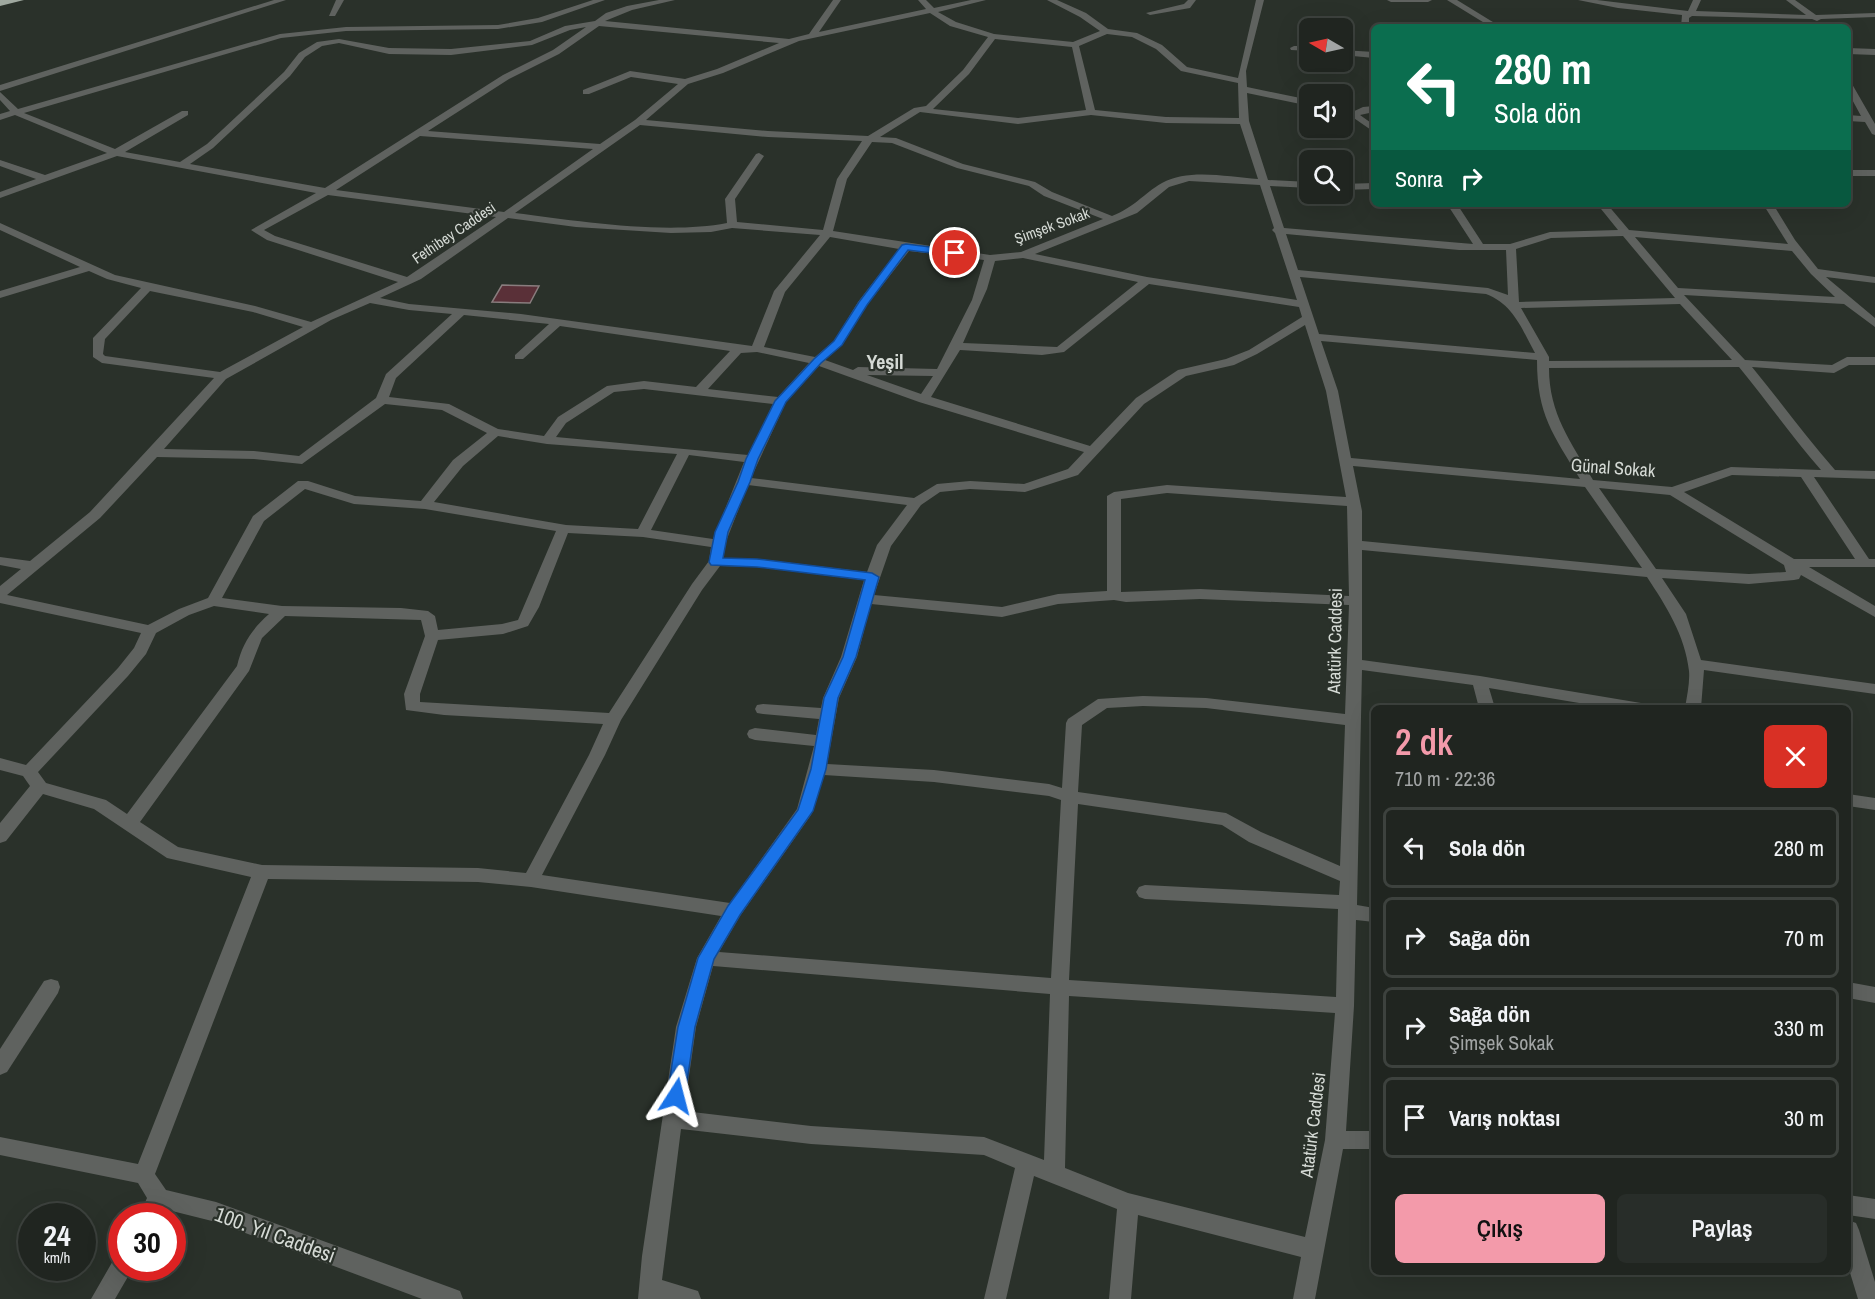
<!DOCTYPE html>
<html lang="tr">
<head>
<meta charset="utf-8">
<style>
	body { margin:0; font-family:"Archivo Narrow",sans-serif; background:#282d29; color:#f1f3f6; height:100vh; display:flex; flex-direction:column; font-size:22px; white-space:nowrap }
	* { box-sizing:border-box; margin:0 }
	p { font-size:20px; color:#a2a5a5 }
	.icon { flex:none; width:33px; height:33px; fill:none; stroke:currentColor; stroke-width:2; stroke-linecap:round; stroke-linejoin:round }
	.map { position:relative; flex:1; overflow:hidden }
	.sheet { position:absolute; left:1371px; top:705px; width:480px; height:570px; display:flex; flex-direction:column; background:#202520; border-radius:9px; box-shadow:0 6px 24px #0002,0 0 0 2px #3d423e }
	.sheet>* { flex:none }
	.banner { position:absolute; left:1371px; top:24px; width:480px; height:183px; border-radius:9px; box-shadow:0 6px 24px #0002,0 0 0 2px #3d423e; background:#0b6e4f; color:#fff; overflow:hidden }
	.needle { width:39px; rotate:279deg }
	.buttons { position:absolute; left:1299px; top:18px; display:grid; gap:12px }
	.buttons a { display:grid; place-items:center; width:54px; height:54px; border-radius:9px; background:#202520; box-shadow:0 6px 24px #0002,0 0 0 2px #3d423e; font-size:30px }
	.speed { position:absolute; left:18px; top:1203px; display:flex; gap:12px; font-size:30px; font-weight:700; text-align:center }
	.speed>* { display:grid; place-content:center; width:78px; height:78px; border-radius:50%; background:#202520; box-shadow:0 6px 24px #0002,0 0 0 2px #3d423e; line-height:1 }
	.speed small { font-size:15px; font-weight:400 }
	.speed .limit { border:9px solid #d22; background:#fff; color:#111 }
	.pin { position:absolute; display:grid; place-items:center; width:51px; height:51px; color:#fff; margin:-26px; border:3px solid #fff; border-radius:50%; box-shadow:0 2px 6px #0007 }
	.me { position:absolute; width:66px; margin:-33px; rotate:9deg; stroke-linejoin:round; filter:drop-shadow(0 0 4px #0008) }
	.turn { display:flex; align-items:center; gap:21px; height:126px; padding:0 24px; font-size:27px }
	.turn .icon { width:78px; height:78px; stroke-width:2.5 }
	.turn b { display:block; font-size:42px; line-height:51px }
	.then { display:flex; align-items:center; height:57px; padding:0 24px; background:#0003; gap:12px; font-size:22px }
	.round { display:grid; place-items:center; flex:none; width:63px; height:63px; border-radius:9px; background:#282d29 }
	.headline { display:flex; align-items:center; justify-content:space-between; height:102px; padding:0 24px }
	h1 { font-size:36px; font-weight:600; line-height:45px; color:#f39aaa }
	.action { display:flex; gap:12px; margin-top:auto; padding:12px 24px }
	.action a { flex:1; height:69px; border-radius:9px; background:#f39aaa; color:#111; font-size:24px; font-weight:600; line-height:69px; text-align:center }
	.action a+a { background:#282d29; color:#f1f3f6 }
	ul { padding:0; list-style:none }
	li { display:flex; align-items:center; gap:18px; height:81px; margin:0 12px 9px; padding:0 12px; border:3px solid #3d423e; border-radius:9px }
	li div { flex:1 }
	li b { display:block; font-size:22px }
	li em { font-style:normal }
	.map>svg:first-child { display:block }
</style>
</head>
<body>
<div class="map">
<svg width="1875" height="1299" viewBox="0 0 1875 1299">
	<rect width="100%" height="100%" fill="#2a312a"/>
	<polygon fill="#5a3038" stroke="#897d7e" stroke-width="1.5" points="502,285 539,286 530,303 492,302"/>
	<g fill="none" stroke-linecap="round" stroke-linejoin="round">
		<g fill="#5f625f" fill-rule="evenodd">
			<polygon points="274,0 286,0 0,91 0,85"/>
			<polygon points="336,0 344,0 335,16 329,16"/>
			<path d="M593 0H605L542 22 498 29 346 31 281 38 24 113 115 149 182 111H188V115L125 152 180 162 207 144 284 72 299 53 317 42 339 39 389 48 451 49 530 41 565 26 595 21 606 13 627 6 659 0H675L632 10 605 21 789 39 809 34 833 0H841L819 32 926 9 918 0H926L934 8 971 0H986L938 12 956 22 994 34 1073 42 1100 31 1080 17 1047 0H1057L1086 13 1108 29 1137 33 1162 45 1187 67 1238 78 1256 0H1264L1246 71 1247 87 1310 100V106L1247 93 1249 121 1268 180 1310 182V188L1270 186 1284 228 1473 244 1447 204H1457L1483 244H1510L1550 232 1618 230 1597 204H1607L1629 230 1788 244 1763 204H1773L1795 240 1818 269 1875 277V283L1826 277 1875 318V327L1844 304 1684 295 1745 360 1832 365 1847 357H1875V365H1849L1834 373 1752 367C1780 401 1806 437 1835 470L1875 471V479L1814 477 1869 559H1875V567H1809L1875 606V617L1801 575 1799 579 1794 580 1749 584 1662 578 1686 614 1701 660 1875 684V694L1704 670 1701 708H1685C1687 696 1690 682 1689 671 1685 635 1666 606 1647 577L1362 550V660L1480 676 1641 703 1647 704 1649 708H1609L1489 688 1495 708H1479L1473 685 1362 670 1357 905 1374 908V922L1356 920 1354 1006 1346 1131H1374V1149H1343L1315 1299H1293L1301 1257 1138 1215 1131 1299H1109L1117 1209 1034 1176 1006 1299H984L1015 1168 984 1155 811 1144 681 1129 662 1280 698 1291 701 1299H638L642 1256 676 1027 697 958 721 916 531 887 478 882 268 879 155 1174 166 1190 216 1202 452 1288 460 1291 463 1299H422L216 1222 164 1209 160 1216H139L147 1198 138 1183 0 1155V1137L138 1164 251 877 167 858 94 809 43 794 6 841 0 843V823L30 786 23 776 0 770V758L26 765 118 668 134 648 141 633 0 603V586L21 569 0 565V557L30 561 90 512 214 378 102 363 93 357V338L141 288 107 279 89 271 0 298V291L80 267 0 230V223L115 275 255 306 311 322 398 282 267 240 251 230 316 193 117 156 0 198V192L36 179 0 166V160L45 175 107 153 15 115 0 120V114L10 111 0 100V92L18 109 280 34 346 27 498 25 538 18ZM930 13 950 26 988 37 963 70 926 106 914 108 868 136 768 131 646 120 688 84 723 73 799 41ZM599 26 779 43 717 69 685 79 630 71 583 90V94H589L631 77 678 84 635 120 600 144 428 131 509 79 559 54ZM586 27 553 50 503 75 325 188 190 164 213 148 290 76 305 57 322 46 339 43 389 54 451 55 532 45 570 30ZM1107 34 1132 37 1156 49 1181 71 1238 83 1239 118 1166 117 1095 110 1079 46ZM995 39 1072 47 1086 110 1018 118 933 109 969 74ZM920 112 1018 124 1091 115 1166 123 1240 124 1258 179C1228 177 1189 168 1162 183 1143 194 1135 207 1112 216L1052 192 1035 182 963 164 896 138 880 137ZM640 125 768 137 862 141 837 179 823 230 737 222 735 199 764 156 759 153 756 154 725 199 727 223C665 235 578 221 515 213ZM420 136 593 149 504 212 336 190ZM872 142 892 143 957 168 1029 186 1044 196 1103 219 1021 252 990 255 833 231 847 179ZM1189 181 1260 185 1274 228 1272 230 1275 233 1297 300 1147 277 1035 254 1137 213 1169 187ZM328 195 496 217 407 277 275 236 264 230ZM508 218 576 227 671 233 711 232 732 228 820 235 774 291 752 346 521 314 409 304 380 298 421 279ZM1286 234 1459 250H1506L1508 295 1488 288 1298 270ZM1623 236 1675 298 1519 302 1516 249 1551 238ZM830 237 899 249 858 302 834 341 815 357 764 347 785 292ZM1635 237 1792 251 1811 274 1835 297 1678 288ZM909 251 984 260 972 300 937 369 858 367 853 370 825 360 842 345 867 305ZM1023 258 1138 282 1057 347 963 343 987 289 995 261ZM1300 277 1486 294C1513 304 1522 329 1535 353L1319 334ZM1149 284 1299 307 1302 317 1249 350 1226 359 1178 370 1136 398 1090 446 931 397 960 350 1042 355 1064 352ZM150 291 253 312 303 327 220 372 105 356 103 354 105 339ZM370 303 409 310 452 314 386 374 376 398 299 456 254 451 164 449 226 379 331 320ZM1680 304 1732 360 1549 361V357L1521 308ZM464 315 549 324 515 355V359H523L560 326 730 351 696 387 644 381 607 386 558 417 544 436 498 429 449 404 389 397 396 378ZM1305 325 1326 391 1346 497 1167 485 1114 492 1107 496V591L1058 594 1002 607 874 595 891 546 921 505 940 492 970 489 1025 492 1078 475 1144 404 1186 376 1234 365 1257 354ZM1321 341 1537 360C1537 415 1553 434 1580 479L1351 458 1338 391ZM757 352 809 363 778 397 708 389 741 353ZM819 366 919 402 1084 452 1068 469 1024 484 970 481 937 484 914 498 751 478 786 402ZM1739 367C1767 401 1792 437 1821 470L1731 467 1672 487 1593 480C1571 442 1549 414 1549 368ZM867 375 933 376 921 394ZM644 389 773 404 748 455 556 437 566 423 614 392ZM385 404 442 410 487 433 453 460 421 501 355 496 308 481H298L253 516 208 598 179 609 148 625 7 595 100 518 157 457 254 459 302 464ZM498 436 547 444 677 454 638 529 566 525 434 502 463 466ZM689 455 744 462 713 539 651 530ZM1353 466 1585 487 1642 568 1362 541V511ZM1732 475 1801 477 1855 559H1794L1684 492ZM748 485 907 505 877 545 867 572 757 559 723 558 725 544ZM1599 488 1670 495 1784 565 1786 572 1749 574 1656 569ZM305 489 354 504 425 509 556 531 518 620 502 624 438 630 435 616 428 611 401 608 282 606 222 598 264 521ZM1167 493 1347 506 1349 596 1200 589 1121 592V499ZM568 533 643 537 711 547 709 561 692 584 609 713 420 702V694L438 640 503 634 528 626 539 607ZM720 566 757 567 864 580 841 657 823 698 821 708 763 704 757 705 755 709 757 713 763 714 819 719 816 735 755 728 749 730 747 734 749 738 755 740 814 746 797 809 730 903 542 875 605 755 621 720 702 590ZM1200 599 1349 605 1345 714 1206 698 1143 696 1098 699 1068 719 1066 723 1062 788 1049 784 934 770 827 764 839 698 857 657 871 604 1002 617 1058 604 1114 600 1126 602ZM214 606 269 614C252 629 242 644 237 666L127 814 106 800 46 783 38 772 128 676 146 654 156 633 189 615ZM285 616 421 620 425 636 404 694 406 710 444 715 603 724 589 755 526 873 478 868 262 865 178 847 140 822 249 671 262 638ZM1143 706 1206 708 1345 725 1340 866 1261 832 1226 813 1078 792 1082 725 1107 708ZM824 775 934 782 1049 796 1061 800 1051 978 719 952 740 916 811 815ZM1078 804 1222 825 1249 842 1340 881 1339 895 1145 885 1139 887 1136 892 1139 897 1145 899 1338 909 1336 997 1069 980ZM713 966 1050 994 1044 1160 984 1137 811 1126 684 1111 696 1027ZM1069 996 1335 1013 1325 1140 1305 1237 1128 1193 1065 1168Z"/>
			<polygon points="1188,0 1196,0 1190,8 1150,15 1146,13 1184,4"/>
			<polygon points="1387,0 1432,0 1428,2 1391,2"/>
			<polygon points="1447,0 1457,0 1501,27 1491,27"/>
			<polygon points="1578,0 1597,0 1688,11 1693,0 1701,0 1696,11 1806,15 1786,0 1795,0 1816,15 1875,13 1875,17 1821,19 1817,21 1812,19 1692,16 1689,18 1689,27 1681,27 1682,15 1618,8"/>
			<polygon points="1294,46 1310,46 1310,51 1291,50 1290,48"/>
			<polygon points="1848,48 1875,49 1875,55 1848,54"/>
			<polygon points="1342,50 1374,52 1374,58 1342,55"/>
			<polygon points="1848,81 1852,84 1875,124 1875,135 1872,134 1865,122 1848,121 1848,115 1861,116 1848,92"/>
			<polygon points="1374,106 1374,112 1360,115 1374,125 1374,132 1348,114 1363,107"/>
			<rect x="1848" y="170" width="27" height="6"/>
			<polygon points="1374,183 1374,189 1342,190 1342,184"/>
			<polygon points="1848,794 1875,798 1875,810 1848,806"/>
			<polygon points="51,979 58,981 60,987 58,993 7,1072 0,1075 0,1049 44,981"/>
			<polygon points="1848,982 1875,987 1875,1003 1848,998"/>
			<polygon points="1848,1195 1875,1199 1875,1219 1848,1215"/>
			<polygon points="1848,1220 1856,1223 1859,1230 1875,1282 1875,1299 1858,1299 1848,1266"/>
			<polygon points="122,1257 122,1268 133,1268 115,1299 91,1299 114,1259"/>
		</g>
		<polygon fill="#9fa89f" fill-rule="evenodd" points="0,0 24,0 0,6"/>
	</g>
	<polygon fill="#1a73e8" stroke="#114b97" stroke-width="1.5" points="906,244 955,250 960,253 955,256 908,250 867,305 842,345 821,363 786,402 758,459 750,482 728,532 723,558 757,559 872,573 879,577 856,657 838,698 826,769 813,811 740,915 714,959 695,1027 685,1096 683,1101 676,1104 670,1101 667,1096 678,1027 698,958 728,906 798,810 811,769 824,698 843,657 865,580 757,567 711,565 709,562 715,532 738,482 746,459 775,401 814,359 834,341 859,302 902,245"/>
	<g text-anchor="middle" stroke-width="4.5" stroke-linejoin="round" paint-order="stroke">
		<g font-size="15" fill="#d5dad5" stroke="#2a312a">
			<text transform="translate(1052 226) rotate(-20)" y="5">Şimşek Sokak</text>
			<text transform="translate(454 233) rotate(-34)" y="5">Fethibey Caddesi</text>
		</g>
		<g font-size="18" fill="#d5dad5" stroke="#2a312a">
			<text transform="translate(1613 468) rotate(4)" y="6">Günal Sokak</text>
			<text transform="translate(1335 641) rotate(-89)" y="6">Atatürk Caddesi</text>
			<text transform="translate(1313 1125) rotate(-83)" y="6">Atatürk Caddesi</text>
		</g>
		<g font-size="20" font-weight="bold" fill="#d5dad5" stroke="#2a312a">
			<text x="885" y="369">Yeşil</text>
		</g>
		<g font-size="21" fill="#d5dad5" stroke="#2a312a">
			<text transform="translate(275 1235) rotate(20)" y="7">100. Yıl Caddesi</text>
		</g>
	</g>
</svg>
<div class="buttons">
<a><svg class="needle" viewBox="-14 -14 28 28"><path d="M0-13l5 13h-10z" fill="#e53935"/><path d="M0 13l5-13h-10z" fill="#a2a5a5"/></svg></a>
<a><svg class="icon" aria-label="sound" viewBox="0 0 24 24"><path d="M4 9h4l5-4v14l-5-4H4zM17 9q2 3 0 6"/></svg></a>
<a><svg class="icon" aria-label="search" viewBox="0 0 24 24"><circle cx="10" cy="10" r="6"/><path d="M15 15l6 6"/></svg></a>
</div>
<div class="speed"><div>24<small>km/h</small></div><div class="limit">30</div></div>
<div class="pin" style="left:955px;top:253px;background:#d93025"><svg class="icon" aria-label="arrive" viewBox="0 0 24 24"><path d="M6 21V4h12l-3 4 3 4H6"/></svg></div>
<svg class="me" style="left:676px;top:1096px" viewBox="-20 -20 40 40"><path d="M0-17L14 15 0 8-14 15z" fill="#1a73e8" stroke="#fff" stroke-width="4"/></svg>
<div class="banner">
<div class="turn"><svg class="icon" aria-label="left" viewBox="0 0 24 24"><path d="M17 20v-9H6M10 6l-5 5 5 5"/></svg><div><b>280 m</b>Sola dön</div></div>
<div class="then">Sonra<svg class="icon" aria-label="right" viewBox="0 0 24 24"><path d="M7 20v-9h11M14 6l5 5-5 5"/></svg></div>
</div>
<section class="sheet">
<div class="headline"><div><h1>2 dk</h1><p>710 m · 22:36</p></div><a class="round" style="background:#d93025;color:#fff"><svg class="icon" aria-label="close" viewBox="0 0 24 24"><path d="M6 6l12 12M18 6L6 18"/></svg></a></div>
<ul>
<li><svg class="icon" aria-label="left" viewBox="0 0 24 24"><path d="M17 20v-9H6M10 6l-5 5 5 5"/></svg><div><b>Sola dön</b></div><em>280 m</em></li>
<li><svg class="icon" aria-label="right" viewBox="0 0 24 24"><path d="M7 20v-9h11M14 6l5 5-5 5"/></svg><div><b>Sağa dön</b></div><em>70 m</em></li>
<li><svg class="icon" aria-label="right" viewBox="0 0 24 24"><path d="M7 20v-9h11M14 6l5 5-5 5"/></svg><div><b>Sağa dön</b><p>Şimşek Sokak</p></div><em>330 m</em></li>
<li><svg class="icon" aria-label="arrive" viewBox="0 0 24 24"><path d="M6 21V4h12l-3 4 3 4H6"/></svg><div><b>Varış noktası</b></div><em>30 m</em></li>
</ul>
<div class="action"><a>Çıkış</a><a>Paylaş</a></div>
</section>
</div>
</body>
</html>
